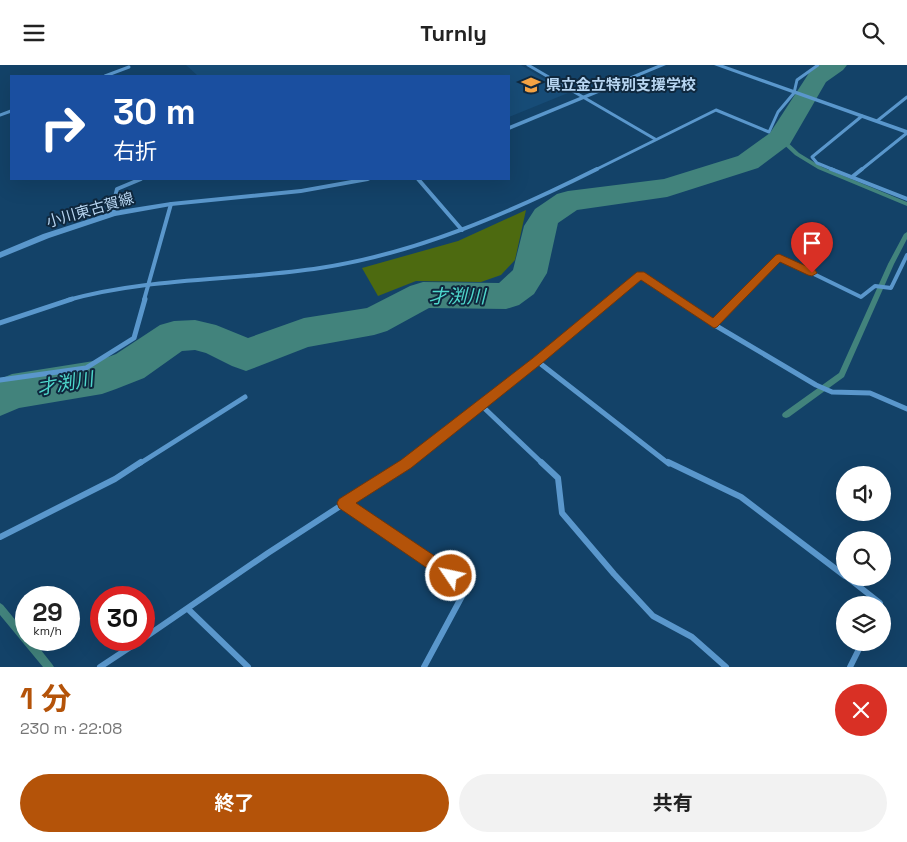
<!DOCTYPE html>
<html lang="ja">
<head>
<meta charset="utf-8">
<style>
	body { margin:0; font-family:"Space Grotesk","Noto Sans JP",sans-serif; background:#f2f2f2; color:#222; height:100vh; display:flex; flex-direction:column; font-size:19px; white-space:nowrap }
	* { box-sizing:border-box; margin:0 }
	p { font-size:16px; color:#767676 }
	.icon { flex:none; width:28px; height:28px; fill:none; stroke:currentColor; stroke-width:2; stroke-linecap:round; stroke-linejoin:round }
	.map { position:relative; height:602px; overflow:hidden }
	.drawer { display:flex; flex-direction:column; background:#fff; flex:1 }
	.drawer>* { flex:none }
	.top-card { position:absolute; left:10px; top:10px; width:500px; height:105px; border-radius:0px; box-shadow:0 5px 20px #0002; background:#1a4fa0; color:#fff; overflow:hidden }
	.buttons { position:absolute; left:836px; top:401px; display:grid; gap:10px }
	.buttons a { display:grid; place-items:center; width:55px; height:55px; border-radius:50%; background:#fff; box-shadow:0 5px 20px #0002; font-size:25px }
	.speed { position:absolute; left:15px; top:521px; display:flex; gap:10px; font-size:25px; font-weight:700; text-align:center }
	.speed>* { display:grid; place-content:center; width:65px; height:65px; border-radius:50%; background:#fff; box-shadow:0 5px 20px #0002; line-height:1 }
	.speed small { font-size:12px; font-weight:400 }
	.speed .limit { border:8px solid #d22; background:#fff; color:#111 }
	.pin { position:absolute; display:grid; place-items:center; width:42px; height:42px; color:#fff; margin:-51px -21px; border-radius:50% 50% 50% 0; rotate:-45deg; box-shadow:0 0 5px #0007 }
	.pin .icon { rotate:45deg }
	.me { position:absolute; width:55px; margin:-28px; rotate:304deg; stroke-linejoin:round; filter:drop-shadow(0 0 4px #0008) }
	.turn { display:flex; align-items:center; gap:18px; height:105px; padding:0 20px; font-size:22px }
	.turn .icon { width:65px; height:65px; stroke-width:2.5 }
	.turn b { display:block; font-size:35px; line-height:42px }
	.round { display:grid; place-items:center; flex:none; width:52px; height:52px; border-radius:26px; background:#f2f2f2 }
	.summary { display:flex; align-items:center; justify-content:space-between; height:85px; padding:0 20px }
	h1 { font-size:30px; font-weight:700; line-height:38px; color:#b45309 }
	.primary-button { display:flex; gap:10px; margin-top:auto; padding:10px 20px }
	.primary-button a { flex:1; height:58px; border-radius:30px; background:#b45309; color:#fff; font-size:20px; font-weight:700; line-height:58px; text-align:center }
	.primary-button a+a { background:#f2f2f2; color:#222 }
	header { display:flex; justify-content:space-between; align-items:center; height:65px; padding:0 20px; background:#fff; font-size:22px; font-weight:700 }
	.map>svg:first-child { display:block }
</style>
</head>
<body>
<header><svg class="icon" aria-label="menu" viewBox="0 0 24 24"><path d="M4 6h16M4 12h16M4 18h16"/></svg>Turnly<svg class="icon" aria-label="search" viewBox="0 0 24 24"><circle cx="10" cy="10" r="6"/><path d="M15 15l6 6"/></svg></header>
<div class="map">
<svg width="907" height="602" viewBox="0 0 907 602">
	<rect width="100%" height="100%" fill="#134268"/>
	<polygon fill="#174c77" points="186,0 521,0 568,28 509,52 509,11 198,11"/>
	<polygon fill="#4d6a10" points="526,145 515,195 501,210 481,217 416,216 378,231 362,203 458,176"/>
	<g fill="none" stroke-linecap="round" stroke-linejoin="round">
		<g fill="#42837c" fill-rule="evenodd">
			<polygon points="778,72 782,72 799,88 822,102 907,137 907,141 818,104 795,90 778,74"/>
			<polygon points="907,167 907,174 894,199 844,312 789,352 786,353 783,352 782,350 783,348 839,308 888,199 904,169"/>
			<polygon points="0,538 3,540 26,568 26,575 33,575 52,599 54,602 43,602 0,550"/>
		</g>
		<polygon fill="#42837c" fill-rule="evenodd" points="820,0 847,0 843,5 826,17 790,79 758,103 667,132 577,145 558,158 547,208 534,229 519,240 506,244 429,243 387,266 374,270 308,282 246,306 232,301 206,288 195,285 182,286 144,313 116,324 102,329 19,343 0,351 0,314 12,309 100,295 116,289 160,260 174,256 195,255 216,260 248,273 304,253 367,243 410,221 423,217 499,218 513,205 524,161 535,144 557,129 568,126 664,114 738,91 770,68 809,8"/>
		<g stroke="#5a97cc" stroke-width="3">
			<polyline points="528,0 655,74"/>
			<polyline points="105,11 129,2"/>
			<polyline points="0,50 11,46"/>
			<polyline points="877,56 907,32"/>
			<polyline points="595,105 716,45 769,67 778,47 794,28 797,15 818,0"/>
			<polyline points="834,105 817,98 812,92 862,51"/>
			<polyline points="861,105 907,68"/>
		</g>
		<g stroke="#5a97cc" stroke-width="4">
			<polyline points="831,104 907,134"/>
			<polyline points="852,112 862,104"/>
			<polyline points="418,114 462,165"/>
			<polyline points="114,149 113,141 117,124 141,114"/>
			<path d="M68 235C150 212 236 216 320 203 418 188 509 148 597 104"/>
			<polyline points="144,235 171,139"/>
			<polyline points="610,235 640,210 678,235"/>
			<polyline points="736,235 779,192 861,232 875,221 891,223 907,190"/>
		</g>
		<g stroke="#5a97cc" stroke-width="5">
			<polyline points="676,234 713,259 816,320 832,327 870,328 907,344"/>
			<polyline points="0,258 72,234"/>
			<polyline points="713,259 737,234"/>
			<polyline points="537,296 669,399"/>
			<polyline points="0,315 86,303 134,273 145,234"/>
			<polyline points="481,340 543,399"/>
			<polyline points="139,399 245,332"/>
			<polyline points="407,399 537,296 611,234"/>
		</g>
		<g stroke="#5a97cc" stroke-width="6">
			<polyline points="541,397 558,413 562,448 614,509 653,551 692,572 726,602"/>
			<polyline points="668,397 741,432 845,511"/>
			<polyline points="344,438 467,522 424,602"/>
			<polyline points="0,472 115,414 141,397"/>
			<polyline points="847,512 880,538 879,540"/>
			<polyline points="188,544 248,602"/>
			<polyline points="144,573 268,488 408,397"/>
			<polyline points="100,602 141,575"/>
			<polyline points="850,602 862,578"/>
		</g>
		<g fill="#5a97cc" fill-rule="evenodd">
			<polygon points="658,0 666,0 509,65 509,61"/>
			<polygon points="714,0 723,0 907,65 907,69"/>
			<polygon points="357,114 372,114 368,116 301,128 171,141 115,151 49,173 0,193 0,187 43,169 114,146 171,137 301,124"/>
		</g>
	</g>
	<polygon fill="#b45309" stroke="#753606" points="779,189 815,205 817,208 812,211 808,210 780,197 717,262 714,263 641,215 541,299 411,403 356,438 457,506 459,511 457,516 451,518 446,516 339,443 337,438 339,434 401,395 533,293 637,207 644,207 713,253 776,190"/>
	<defs>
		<g id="school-bare" transform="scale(1.5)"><path d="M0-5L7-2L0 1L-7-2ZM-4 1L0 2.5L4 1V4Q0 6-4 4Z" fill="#f4a344" stroke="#0f283e" stroke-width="2.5" paint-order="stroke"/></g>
	</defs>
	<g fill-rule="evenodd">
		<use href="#school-bare" x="531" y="20"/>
	</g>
	<g text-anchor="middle" stroke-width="4" stroke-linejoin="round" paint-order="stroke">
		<g font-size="15" font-weight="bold" fill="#b8d6f2" stroke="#0f283e" text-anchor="start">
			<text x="546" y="25">県立金立特別支援学校</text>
		</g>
		<g font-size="15" fill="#b8d6f2" stroke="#0f283e">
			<text transform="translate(90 145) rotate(-16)" y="5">小川東古賀線</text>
		</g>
		<g font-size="19" font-style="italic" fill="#4ed8cc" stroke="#0f283e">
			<text x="457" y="238">才渕川</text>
			<text transform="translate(65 318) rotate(-10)" y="7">才渕川</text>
		</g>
	</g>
</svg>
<div class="buttons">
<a><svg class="icon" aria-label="sound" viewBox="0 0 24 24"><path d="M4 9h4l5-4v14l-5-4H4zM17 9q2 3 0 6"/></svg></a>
<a><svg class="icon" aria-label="search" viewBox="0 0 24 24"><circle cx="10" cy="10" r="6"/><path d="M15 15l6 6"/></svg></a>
<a><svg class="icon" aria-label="layers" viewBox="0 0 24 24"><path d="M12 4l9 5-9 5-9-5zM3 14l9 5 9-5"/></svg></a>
</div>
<div class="speed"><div>29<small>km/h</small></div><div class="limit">30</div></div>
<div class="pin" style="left:812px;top:208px;background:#d93025"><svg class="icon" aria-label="arrive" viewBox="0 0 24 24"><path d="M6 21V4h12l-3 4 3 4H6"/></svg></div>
<svg class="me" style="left:451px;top:511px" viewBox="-20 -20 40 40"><circle r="17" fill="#b45309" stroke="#fff" stroke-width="3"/><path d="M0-11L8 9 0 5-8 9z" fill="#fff"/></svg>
<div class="top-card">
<div class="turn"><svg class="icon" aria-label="right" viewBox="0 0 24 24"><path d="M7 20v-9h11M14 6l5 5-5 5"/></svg><div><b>30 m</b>右折</div></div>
</div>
</div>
<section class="drawer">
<div class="summary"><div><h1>1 分</h1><p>230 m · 22:08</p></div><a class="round" style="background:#d93025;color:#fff"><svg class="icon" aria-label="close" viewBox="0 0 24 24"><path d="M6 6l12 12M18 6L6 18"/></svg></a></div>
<div class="primary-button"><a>終了</a><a>共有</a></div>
</section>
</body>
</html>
